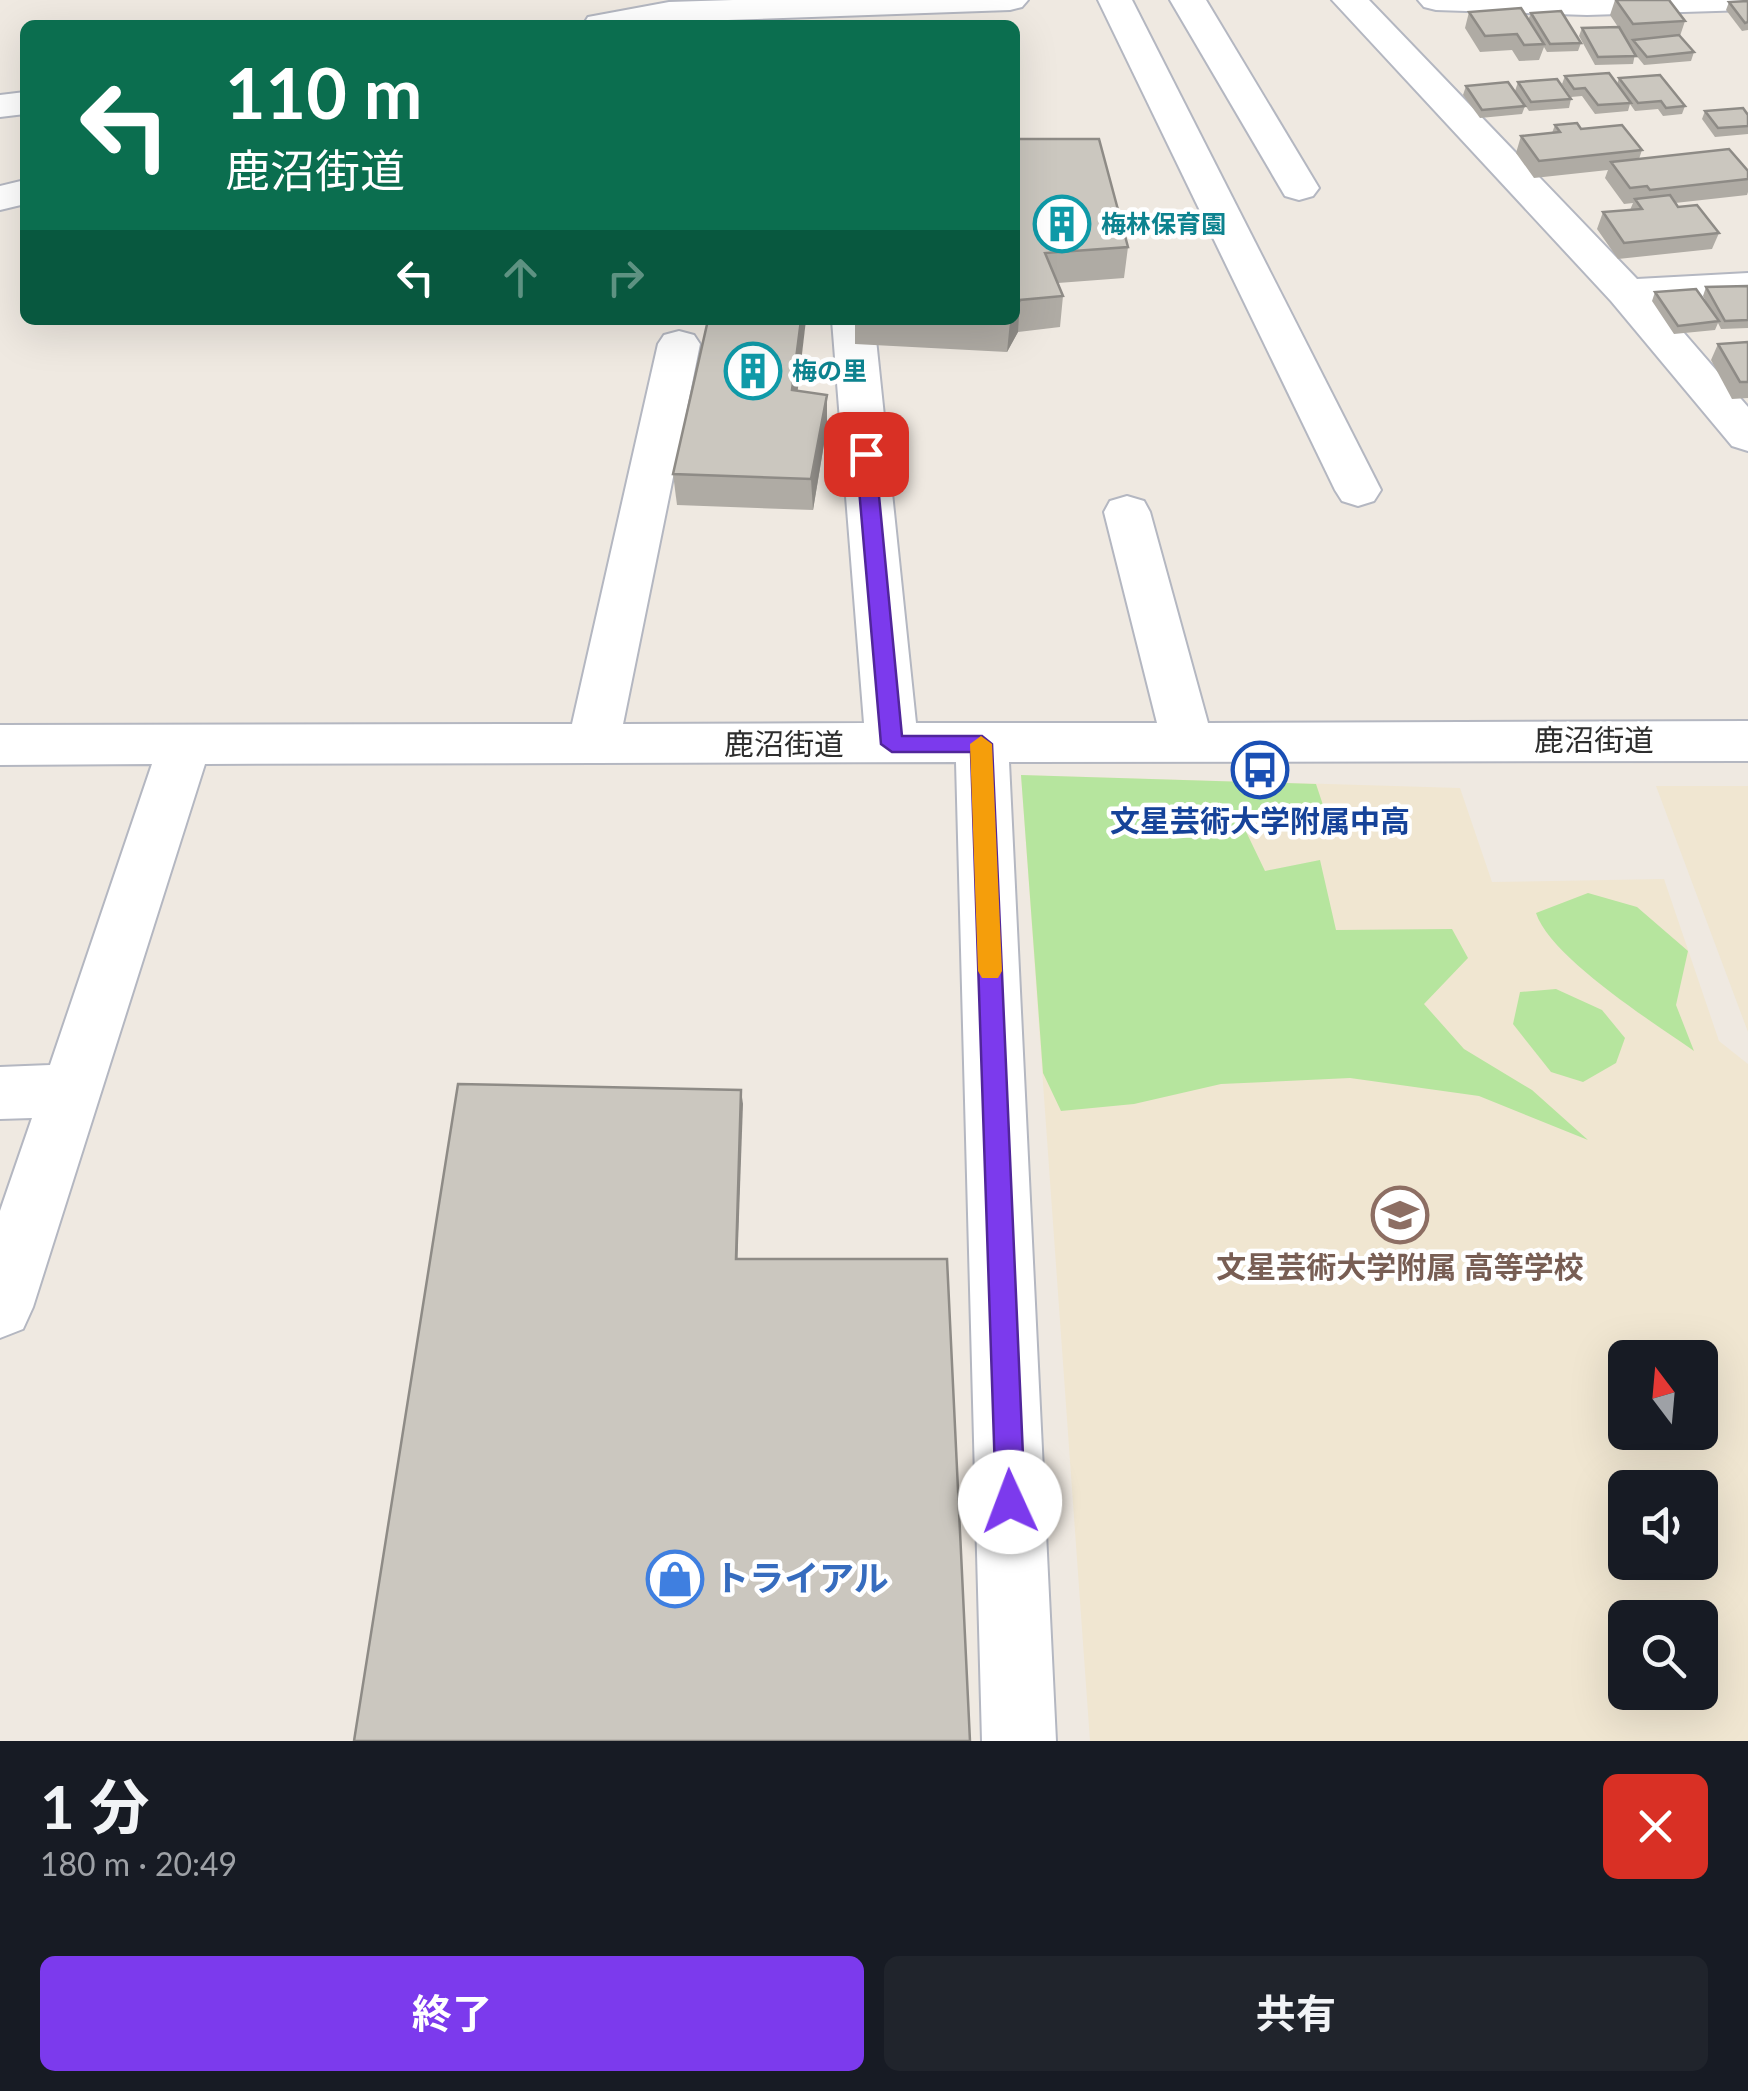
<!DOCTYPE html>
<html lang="ja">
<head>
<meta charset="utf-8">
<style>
	body { margin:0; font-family:Lato,"Noto Sans JP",sans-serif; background:#20242c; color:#f1f3f6; height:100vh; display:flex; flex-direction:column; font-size:38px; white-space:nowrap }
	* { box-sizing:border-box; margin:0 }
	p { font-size:32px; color:#9ea1a6 }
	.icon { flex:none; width:55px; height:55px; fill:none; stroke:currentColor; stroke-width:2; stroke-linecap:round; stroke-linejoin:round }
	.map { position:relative; height:1741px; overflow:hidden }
	.panel { display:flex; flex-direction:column; background:#171b24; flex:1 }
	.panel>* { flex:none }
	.top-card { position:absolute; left:20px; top:20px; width:1000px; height:305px; border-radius:15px; box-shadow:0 10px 40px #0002; background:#0b6e4f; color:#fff; overflow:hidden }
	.needle { width:65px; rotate:344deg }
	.controls { position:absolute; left:1608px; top:1340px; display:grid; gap:20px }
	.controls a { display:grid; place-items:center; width:110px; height:110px; border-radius:15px; background:#171b24; box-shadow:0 10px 40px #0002; font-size:50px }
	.pin { position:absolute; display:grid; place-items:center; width:85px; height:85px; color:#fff; margin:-42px; border-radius:20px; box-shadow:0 5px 15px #0006 }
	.me { position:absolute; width:110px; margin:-55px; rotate:358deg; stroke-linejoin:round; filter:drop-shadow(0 0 8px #0008) }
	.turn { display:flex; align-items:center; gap:35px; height:210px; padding:0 40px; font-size:45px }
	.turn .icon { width:130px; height:130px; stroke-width:2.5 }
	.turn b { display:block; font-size:70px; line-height:85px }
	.lanes { display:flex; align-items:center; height:95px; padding:0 40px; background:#0003; justify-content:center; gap:50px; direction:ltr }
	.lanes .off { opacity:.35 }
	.round { display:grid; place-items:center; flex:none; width:105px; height:105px; border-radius:15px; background:#20242c }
	.summary { display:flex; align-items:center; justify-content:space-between; height:170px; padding:0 40px }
	h1 { font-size:60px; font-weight:700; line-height:75px }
	.cta { display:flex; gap:20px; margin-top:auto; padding:20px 40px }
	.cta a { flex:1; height:115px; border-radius:15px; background:#7c3aed; color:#fff; font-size:40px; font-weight:700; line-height:115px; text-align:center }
	.cta a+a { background:#20242c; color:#f1f3f6 }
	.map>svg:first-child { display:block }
</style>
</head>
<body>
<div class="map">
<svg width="1748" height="1741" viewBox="0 0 1748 1741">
	<rect width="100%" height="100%" fill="#efe9e1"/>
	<g fill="#f0e6d1" fill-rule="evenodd">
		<path d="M1021 775 1460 788 1492 882 1664 879 1719 1041 1748 1064V1741H1090ZM1625 1358H1700V1432H1625ZM1625 1488H1700V1562H1625ZM1625 1618H1700V1692H1625Z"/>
		<polygon points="1656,786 1748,786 1748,1032"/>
	</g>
	<g fill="#b6e59e">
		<polygon points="1021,775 1316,784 1323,805 1239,817 1265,871 1320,860 1336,930 1452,929 1468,958 1424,1004 1464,1049 1532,1090 1588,1140 1479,1096 1350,1078 1221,1084 1134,1104 1061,1111 1043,1073"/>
		<path d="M1588 893 1637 907 1688 951 1676 1005 1694 1051C1654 1023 1550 957 1536 913Z"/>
		<polygon points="1556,989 1602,1010 1625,1038 1616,1063 1583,1082 1551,1072 1513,1024 1520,992"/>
	</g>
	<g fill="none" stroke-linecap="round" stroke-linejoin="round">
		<g stroke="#b4b7c1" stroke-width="4">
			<g id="minor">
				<polygon points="733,0 1028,0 1022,7 1010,10 583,25 588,17 669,2"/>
				<polygon points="1098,0 1132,0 1381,490 1374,501 1358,506 1342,501 1335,490"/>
				<polygon points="1170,0 1206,0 1319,188 1313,196 1299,200 1285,196"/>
				<polygon points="1332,0 1369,0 1637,279 1748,273 1748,299 1658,303 1748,407 1748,451 1732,446 1611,301"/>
				<polygon points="1418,0 1748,0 1748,10 1587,15 1436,10 1424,7"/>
				<polygon points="25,92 25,114 0,117 0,95"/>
				<polygon points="25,180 25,204 0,210 0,186"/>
				<polygon points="832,320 874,320 916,723 1157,723 1104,512 1110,501 1127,496 1144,501 1150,512 1208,723 1748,721 1748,761 1009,762 1056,1741 982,1741 956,762 205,764 33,1307 23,1329 0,1338 0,1211 32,1118 0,1119 0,1067 50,1065 152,764 0,765 0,725 572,724 658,344 664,335 679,331 694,335 700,344 623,724 864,723"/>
			</g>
		</g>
		<use href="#minor" fill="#fff" fill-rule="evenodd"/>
	</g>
	<g fill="#afaba4">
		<polygon points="1615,0 1685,21 1680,36 1694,52 1691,61 1644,65 1635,54 1633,64 1595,65 1579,36 1582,28 1618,27 1610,15"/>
		<polygon points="1748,1 1748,30 1742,31 1726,10 1729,2"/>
		<polygon points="1469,12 1528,20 1531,13 1581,43 1578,51 1547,52 1544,47 1539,60 1519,61 1512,50 1480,52 1465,28"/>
		<polygon points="1565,76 1617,84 1619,78 1685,106 1682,114 1663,116 1658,109 1635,111 1630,104 1628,111 1595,114 1582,96 1571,97 1562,84"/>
		<polygon points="1518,82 1571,99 1569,108 1529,111 1515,91"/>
		<polygon points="1466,86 1525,106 1522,114 1480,118 1463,95"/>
		<polygon points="1705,111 1748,115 1748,134 1715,137 1702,119"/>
		<polygon points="1555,125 1581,129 1642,150 1639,159 1748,171 1748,192 1747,195 1675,203 1678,207 1719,233 1712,249 1618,259 1597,229 1603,212 1630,210 1633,203 1624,204 1605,178 1608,170 1534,178 1516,153 1521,136 1552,133"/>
		<polygon points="1015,139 1128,247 1124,278 1058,283 1063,296 1060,327 1018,332 1007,352 855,344 855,320 1015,320"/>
		<polygon points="1748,286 1748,328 1721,329 1718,323 1715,330 1674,334 1652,301 1655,292 1710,309 1703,296 1706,287"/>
		<polygon points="1748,342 1748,398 1732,399 1711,360 1718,344"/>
		<polygon points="797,391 827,426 813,510 677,505 673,474"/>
	</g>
	<g fill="#8e8b86">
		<polygon points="1020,300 1018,332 1007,352 1010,321 1015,320 1015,310"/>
		<polygon points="801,320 806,320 794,422 792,390"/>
		<polygon points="827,395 827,426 813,510 811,479"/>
		<polygon points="741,1090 743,1104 737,1272 736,1259"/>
	</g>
	<g fill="#cbc7bf" stroke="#8e8b86" stroke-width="2.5">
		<polygon points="1616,0 1669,0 1685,21 1633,24"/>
		<polygon points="1748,1 1748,22 1745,23 1729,2"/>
		<polygon points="1521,8 1544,44 1524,45 1517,34 1485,36 1469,12"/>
		<polygon points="1561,11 1581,43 1550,44 1531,13"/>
		<polygon points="1619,27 1636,56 1598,57 1582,28"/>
		<polygon points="1679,35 1694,52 1647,57 1633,40"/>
		<polygon points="1609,73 1631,103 1598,105 1585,88 1574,89 1565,76"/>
		<polygon points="1660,75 1685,106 1666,108 1661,101 1638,103 1619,78"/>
		<polygon points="1557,79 1571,99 1531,102 1518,82"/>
		<polygon points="1508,82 1525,106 1482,110 1466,86"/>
		<polygon points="1743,108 1748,115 1748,126 1718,128 1705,111"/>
		<polygon points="1577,123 1581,129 1622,125 1642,150 1539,161 1521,136 1560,132 1555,125"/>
		<polygon points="1015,139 1099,139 1128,247 1045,253 1063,296 1020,300 1015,310"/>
		<polygon points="1729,149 1748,171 1748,179 1650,190 1647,186 1630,188 1611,162"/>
		<polygon points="1670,195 1678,207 1697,205 1719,233 1624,243 1603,212 1642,209 1635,199"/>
		<polygon points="1748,286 1748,320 1725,321 1706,287"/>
		<polygon points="1696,289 1719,321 1678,326 1655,292"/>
		<polygon points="708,320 801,320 792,390 827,395 811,479 673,474"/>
		<polygon points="1748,342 1748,382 1740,382 1718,344"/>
		<polygon points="458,1084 741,1090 736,1259 947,1259 970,1741 354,1741"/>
	</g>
	<polygon fill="#7c3aed" stroke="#51269a" stroke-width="2.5" points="866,447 875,454 902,736 982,736 992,744 1025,1502 1020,1512 1010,1516 1000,1512 996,1502 971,752 892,752 881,744 856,454"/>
	<polygon fill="#f59e0b" points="981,736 992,744 1002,971 998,978 982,978 978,971 970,744"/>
	<defs>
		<g id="building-ring" transform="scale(2.875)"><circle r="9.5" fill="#fff" stroke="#0f9aa8" stroke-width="1.5"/><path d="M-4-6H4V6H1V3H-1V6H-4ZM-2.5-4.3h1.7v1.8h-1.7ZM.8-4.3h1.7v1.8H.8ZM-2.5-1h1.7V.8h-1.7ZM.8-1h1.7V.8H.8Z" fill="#0f9aa8"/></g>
		<g id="bus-ring" transform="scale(2.875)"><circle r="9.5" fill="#fff" stroke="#1a4fb4" stroke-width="1.5"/><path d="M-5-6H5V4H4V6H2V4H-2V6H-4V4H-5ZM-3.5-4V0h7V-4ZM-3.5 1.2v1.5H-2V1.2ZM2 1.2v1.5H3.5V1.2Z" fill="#1a4fb4"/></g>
		<g id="school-ring" transform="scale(2.875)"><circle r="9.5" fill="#fff" stroke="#8d6e63" stroke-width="1.5"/><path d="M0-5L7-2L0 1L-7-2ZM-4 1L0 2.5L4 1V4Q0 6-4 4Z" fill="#8d6e63"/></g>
		<g id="shop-ring" transform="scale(2.875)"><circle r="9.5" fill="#fff" stroke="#3f7fe0" stroke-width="1.5"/><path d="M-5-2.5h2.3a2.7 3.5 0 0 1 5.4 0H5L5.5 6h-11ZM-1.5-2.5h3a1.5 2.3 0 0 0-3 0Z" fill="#3f7fe0"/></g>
	</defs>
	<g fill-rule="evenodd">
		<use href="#building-ring" x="1062" y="224"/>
		<use href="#building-ring" x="753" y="371"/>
		<use href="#bus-ring" x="1260" y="770"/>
		<use href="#school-ring" x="1400" y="1215"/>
		<use href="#shop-ring" x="675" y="1579"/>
	</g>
	<g text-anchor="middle" stroke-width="9" stroke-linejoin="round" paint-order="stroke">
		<g font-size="25" font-weight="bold" fill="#0d838f" stroke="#fff" text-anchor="start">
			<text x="1101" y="233">梅林保育園</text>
			<text x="792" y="380">梅の里</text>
		</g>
		<g font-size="30" fill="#2e2e2e" stroke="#fff">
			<text x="1594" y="751">鹿沼街道</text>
			<text x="784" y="755">鹿沼街道</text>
		</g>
		<g font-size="30" font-weight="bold" fill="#164399" stroke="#fff">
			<text x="1260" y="832">文星芸術大学附属中高</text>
		</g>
		<g font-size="30" font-weight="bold" fill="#785e54" stroke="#fff">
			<text x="1400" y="1278">文星芸術大学附属 高等学校</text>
		</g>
		<g font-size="35" font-weight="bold" fill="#366cbe" stroke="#fff" text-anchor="start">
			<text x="714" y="1591">トライアル</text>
		</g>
	</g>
</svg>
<div class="controls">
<a><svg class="needle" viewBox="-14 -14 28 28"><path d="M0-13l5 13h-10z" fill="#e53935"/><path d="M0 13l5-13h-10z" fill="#9ea1a6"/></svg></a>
<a><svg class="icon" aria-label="sound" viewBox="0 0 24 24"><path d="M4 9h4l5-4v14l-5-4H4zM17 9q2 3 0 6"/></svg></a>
<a><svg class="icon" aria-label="search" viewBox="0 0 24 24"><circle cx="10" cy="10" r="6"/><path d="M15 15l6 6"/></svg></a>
</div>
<div class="pin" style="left:866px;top:454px;background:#d93025"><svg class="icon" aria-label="arrive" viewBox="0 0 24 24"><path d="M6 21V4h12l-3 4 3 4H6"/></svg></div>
<svg class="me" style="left:1010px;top:1502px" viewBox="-20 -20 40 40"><circle r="19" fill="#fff"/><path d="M0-13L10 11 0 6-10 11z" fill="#7c3aed"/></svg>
<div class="top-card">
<div class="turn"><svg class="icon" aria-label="left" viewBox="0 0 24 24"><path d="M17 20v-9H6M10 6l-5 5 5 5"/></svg><div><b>110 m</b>鹿沼街道</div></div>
<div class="lanes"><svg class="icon" aria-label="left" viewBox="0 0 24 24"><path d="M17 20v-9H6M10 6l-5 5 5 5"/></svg><svg class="icon off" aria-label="ahead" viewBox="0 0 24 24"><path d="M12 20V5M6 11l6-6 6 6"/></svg><svg class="icon off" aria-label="right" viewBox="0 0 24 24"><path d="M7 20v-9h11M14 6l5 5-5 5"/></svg></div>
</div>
</div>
<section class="panel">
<div class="summary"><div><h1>1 分</h1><p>180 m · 20:49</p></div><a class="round" style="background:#d93025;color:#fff"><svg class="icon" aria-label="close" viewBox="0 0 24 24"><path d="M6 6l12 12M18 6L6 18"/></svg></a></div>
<div class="cta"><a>終了</a><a>共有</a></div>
</section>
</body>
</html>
